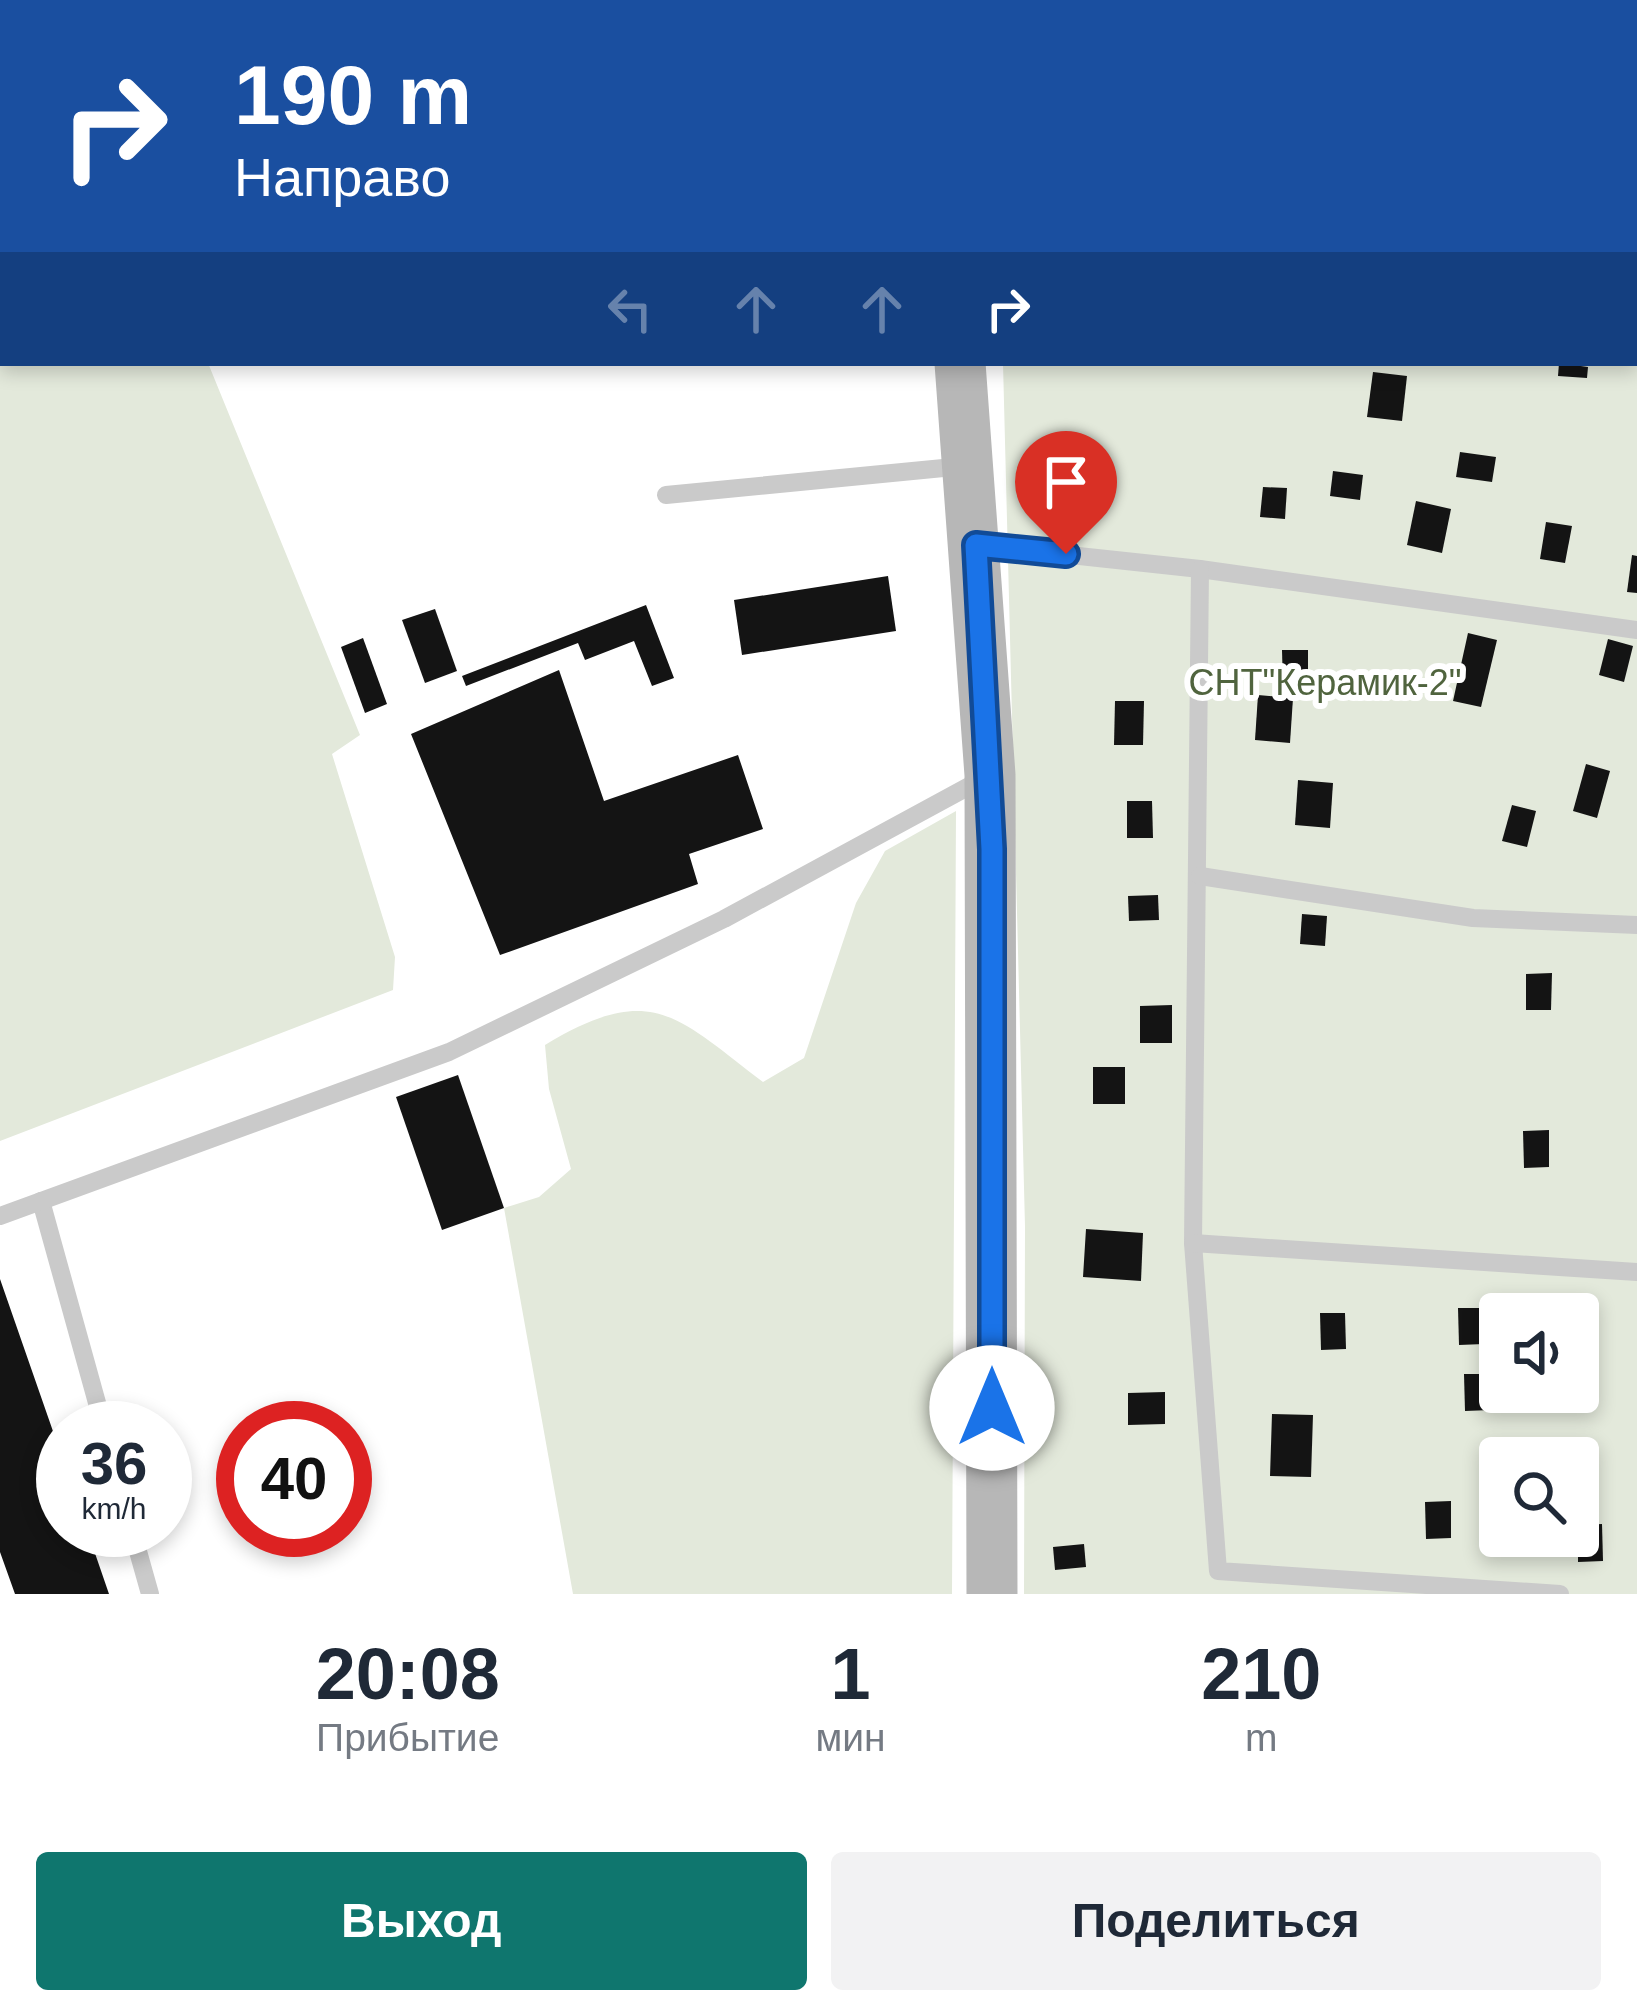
<!DOCTYPE html>
<html lang="ru">
<head>
<meta charset="utf-8">
<style>
	body { margin:0; font-family:Arial,sans-serif; background:#f2f2f3; color:#1f2937; height:100vh; display:flex; flex-direction:column; font-size:45px; white-space:nowrap }
	* { box-sizing:border-box; margin:0 }
	p { font-size:39px; color:#747a83 }
	.icon { flex:none; width:66px; height:66px; fill:none; stroke:currentColor; stroke-width:2; stroke-linecap:round; stroke-linejoin:round }
	.map { position:relative; height:1594px; overflow:hidden }
	.details { display:flex; flex-direction:column; background:#fff; flex:1 }
	.details>* { flex:none }
	.banner { position:absolute; left:0px; top:0px; width:1638px; height:366px; box-shadow:0 6px 18px #0003; background:#1a4fa0; color:#fff; overflow:hidden }
	.buttons { position:absolute; left:1479px; top:1293px; display:grid; gap:24px }
	.buttons a { display:grid; place-items:center; width:120px; height:120px; border-radius:12px; background:#fff; box-shadow:0 6px 18px #0003; font-size:60px }
	.speed { position:absolute; left:36px; top:1401px; display:flex; gap:24px; font-size:60px; font-weight:700; text-align:center }
	.speed>* { display:grid; place-content:center; width:156px; height:156px; border-radius:50%; background:#fff; box-shadow:0 6px 18px #0003; line-height:1 }
	.speed small { font-size:30px; font-weight:400 }
	.speed .limit { border:18px solid #d22; background:#fff; color:#111 }
	.pin { position:absolute; display:grid; place-items:center; width:102px; height:102px; color:#fff; margin:-123px -51px; border-radius:50% 50% 50% 0; rotate:-45deg; box-shadow:0 0 12px #0007 }
	.pin .icon { rotate:45deg }
	.me { position:absolute; width:132px; margin:-66px; rotate:0deg; stroke-linejoin:round; filter:drop-shadow(0 0 9px #0008) }
	.turn { display:flex; align-items:center; gap:42px; height:252px; padding:0 36px; font-size:54px }
	.turn .icon { width:156px; height:156px; stroke-width:2.5 }
	.turn b { display:block; font-size:84px; line-height:102px }
	.lanes { display:flex; align-items:center; height:114px; padding:0 36px; background:#0003; justify-content:center; gap:60px; direction:ltr }
	.lanes .off { opacity:.35 }
	.eta { display:flex; justify-content:space-evenly; align-items:center; height:204px; text-align:center }
	.eta b { font-size:72px; font-weight:600; line-height:84px }
	.button { display:flex; gap:24px; margin-top:auto; padding:24px 36px }
	.button a { flex:1; height:138px; border-radius:12px; background:#0f766e; color:#fff; font-size:48px; font-weight:600; line-height:138px; text-align:center }
	.button a+a { background:#f2f2f3; color:#1f2937 }
	.map>svg:first-child { display:block }
</style>
</head>
<body>
<div class="map">
<svg width="1637" height="1594" viewBox="0 0 1637 1594">
	<rect width="100%" height="100%" fill="#fff"/>
	<g fill="#e3e9db" fill-rule="evenodd">
		<path d="M0 0H1637V1594H1024L1025 1226 1003 363H1635V3H3V363H208L360 735 332 754 395 957 393 990 0 1141ZM1500 1314H1578V1392H1500ZM1500 1458H1578V1536H1500Z"/>
		<path d="M956 811 952 1594H573L504 1208 539 1197 571 1169 549 1089 545 1045C652 980 677 1017 763 1082L804 1058 856 903 885 851Z"/>
	</g>
	<g fill="#141414">
		<polygon points="1559,363 1588,367 1587,378 1558,376"/>
		<polygon points="1373,372 1407,376 1402,421 1367,417"/>
		<polygon points="1460,452 1496,457 1492,482 1456,477"/>
		<polygon points="1078,456 1102,457 1101,488 1075,486"/>
		<polygon points="1333,471 1363,475 1360,500 1330,496"/>
		<polygon points="1263,487 1287,488 1285,519 1260,517"/>
		<polygon points="1416,501 1451,509 1442,553 1407,545"/>
		<polygon points="1546,522 1572,526 1565,563 1540,559"/>
		<polygon points="1632,555 1637,556 1637,593 1627,592"/>
		<polygon points="888,576 896,631 742,655 734,600"/>
		<polygon points="646,605 674,678 652,686 634,641 585,660 578,643 466,686 462,676"/>
		<polygon points="435,609 457,671 425,683 402,620"/>
		<polygon points="1468,633 1497,640 1481,707 1453,701"/>
		<polygon points="363,638 387,704 365,713 341,647"/>
		<polygon points="1608,639 1633,646 1624,682 1599,675"/>
		<polygon points="1282,650 1308,650 1308,687 1283,687"/>
		<polygon points="559,670 604,801 738,755 763,829 689,854 698,884 500,955 411,734"/>
		<polygon points="1258,695 1293,698 1290,743 1255,740"/>
		<polygon points="1115,701 1144,701 1143,745 1114,745"/>
		<polygon points="1586,764 1610,771 1597,818 1573,811"/>
		<polygon points="1298,780 1333,783 1330,828 1295,825"/>
		<polygon points="1127,801 1152,801 1153,838 1127,838"/>
		<polygon points="1512,805 1536,811 1527,847 1502,841"/>
		<polygon points="1158,895 1159,920 1129,921 1128,896"/>
		<polygon points="1302,914 1327,916 1325,946 1300,944"/>
		<polygon points="1552,973 1551,1010 1526,1010 1526,974"/>
		<polygon points="1172,1005 1172,1043 1140,1043 1140,1006"/>
		<rect x="1093" y="1067" width="32" height="37"/>
		<polygon points="458,1075 504,1208 442,1230 396,1097"/>
		<polygon points="1549,1130 1549,1167 1524,1168 1523,1131"/>
		<polygon points="1086,1229 1143,1233 1141,1281 1083,1277"/>
		<polygon points="0,1279 63,1460 63,1530 87,1530 109,1594 15,1594 0,1552"/>
		<polygon points="1458,1308 1483,1308 1484,1344 1459,1345"/>
		<polygon points="1320,1313 1345,1313 1346,1349 1321,1350"/>
		<polygon points="1464,1374 1490,1374 1491,1410 1465,1411"/>
		<polygon points="1165,1392 1165,1424 1128,1425 1128,1393"/>
		<polygon points="1272,1414 1313,1415 1311,1477 1270,1476"/>
		<polygon points="1451,1501 1451,1538 1426,1539 1425,1502"/>
		<polygon points="1602,1524 1603,1561 1578,1562 1578,1525"/>
		<polygon points="1084,1544 1086,1567 1055,1570 1053,1547"/>
	</g>
	<g fill="none" stroke-linecap="round" stroke-linejoin="round">
		<g stroke="#cacaca" stroke-width="18">
			<polyline points="542,0 544,3"/>
			<polyline points="1113,3 1127,0"/>
			<polyline points="1635,290 1637,290"/>
			<polyline points="666,495 964,466"/>
			<polyline points="976,545 1200,569 1637,630"/>
			<polyline points="1200,569 1193,1243 1218,1571 1560,1594"/>
			<polyline points="1200,876 1473,918 1637,925"/>
			<polyline points="41,1201 104,1428"/>
			<polyline points="0,1216 449,1052 724,919 986,777"/>
			<polyline points="1193,1243 1637,1272"/>
			<polyline points="132,1530 150,1594"/>
		</g>
		<g stroke="#b7b7b7" stroke-width="51">
			<polyline points="906,0 906,3"/>
			<polyline points="960,363 990,775 992,1594"/>
		</g>
	</g>
	<g fill="none" stroke-linecap="round" stroke-linejoin="round">
		<g stroke="#114b97" stroke-width="30">
			<polyline id="route" points="992,1408 992,849 976,545 1066,554"/>
		</g>
		<use href="#route" stroke="#1a73e8" stroke-width="21"/>
	</g>
	<g text-anchor="middle" stroke-width="12" stroke-linejoin="round" paint-order="stroke">
		<g font-size="36" fill="#50643e" stroke="#fff">
			<text x="1325" y="695">СНТ"Керамик-2"</text>
		</g>
	</g>
</svg>
<div class="buttons">
<a><svg class="icon" aria-label="sound" viewBox="0 0 24 24"><path d="M4 9h4l5-4v14l-5-4H4zM17 9q2 3 0 6"/></svg></a>
<a><svg class="icon" aria-label="search" viewBox="0 0 24 24"><circle cx="10" cy="10" r="6"/><path d="M15 15l6 6"/></svg></a>
</div>
<div class="speed"><div>36<small>km/h</small></div><div class="limit">40</div></div>
<div class="pin" style="left:1066px;top:554px;background:#d93025"><svg class="icon" aria-label="arrive" viewBox="0 0 24 24"><path d="M6 21V4h12l-3 4 3 4H6"/></svg></div>
<svg class="me" style="left:992px;top:1408px" viewBox="-20 -20 40 40"><circle r="19" fill="#fff"/><path d="M0-13L10 11 0 6-10 11z" fill="#1a73e8"/></svg>
<div class="banner">
<div class="turn"><svg class="icon" aria-label="right" viewBox="0 0 24 24"><path d="M7 20v-9h11M14 6l5 5-5 5"/></svg><div><b>190 m</b>Направо</div></div>
<div class="lanes"><svg class="icon off" aria-label="left" viewBox="0 0 24 24"><path d="M17 20v-9H6M10 6l-5 5 5 5"/></svg><svg class="icon off" aria-label="ahead" viewBox="0 0 24 24"><path d="M12 20V5M6 11l6-6 6 6"/></svg><svg class="icon off" aria-label="ahead" viewBox="0 0 24 24"><path d="M12 20V5M6 11l6-6 6 6"/></svg><svg class="icon" aria-label="right" viewBox="0 0 24 24"><path d="M7 20v-9h11M14 6l5 5-5 5"/></svg></div>
</div>
</div>
<section class="details">
<div class="eta">
<div><b>20:08</b><p>Прибытие</p></div>
<div><b>1</b><p>мин</p></div>
<div><b>210</b><p>m</p></div>
</div>
<div class="button"><a>Выход</a><a>Поделиться</a></div>
</section>
</body>
</html>
